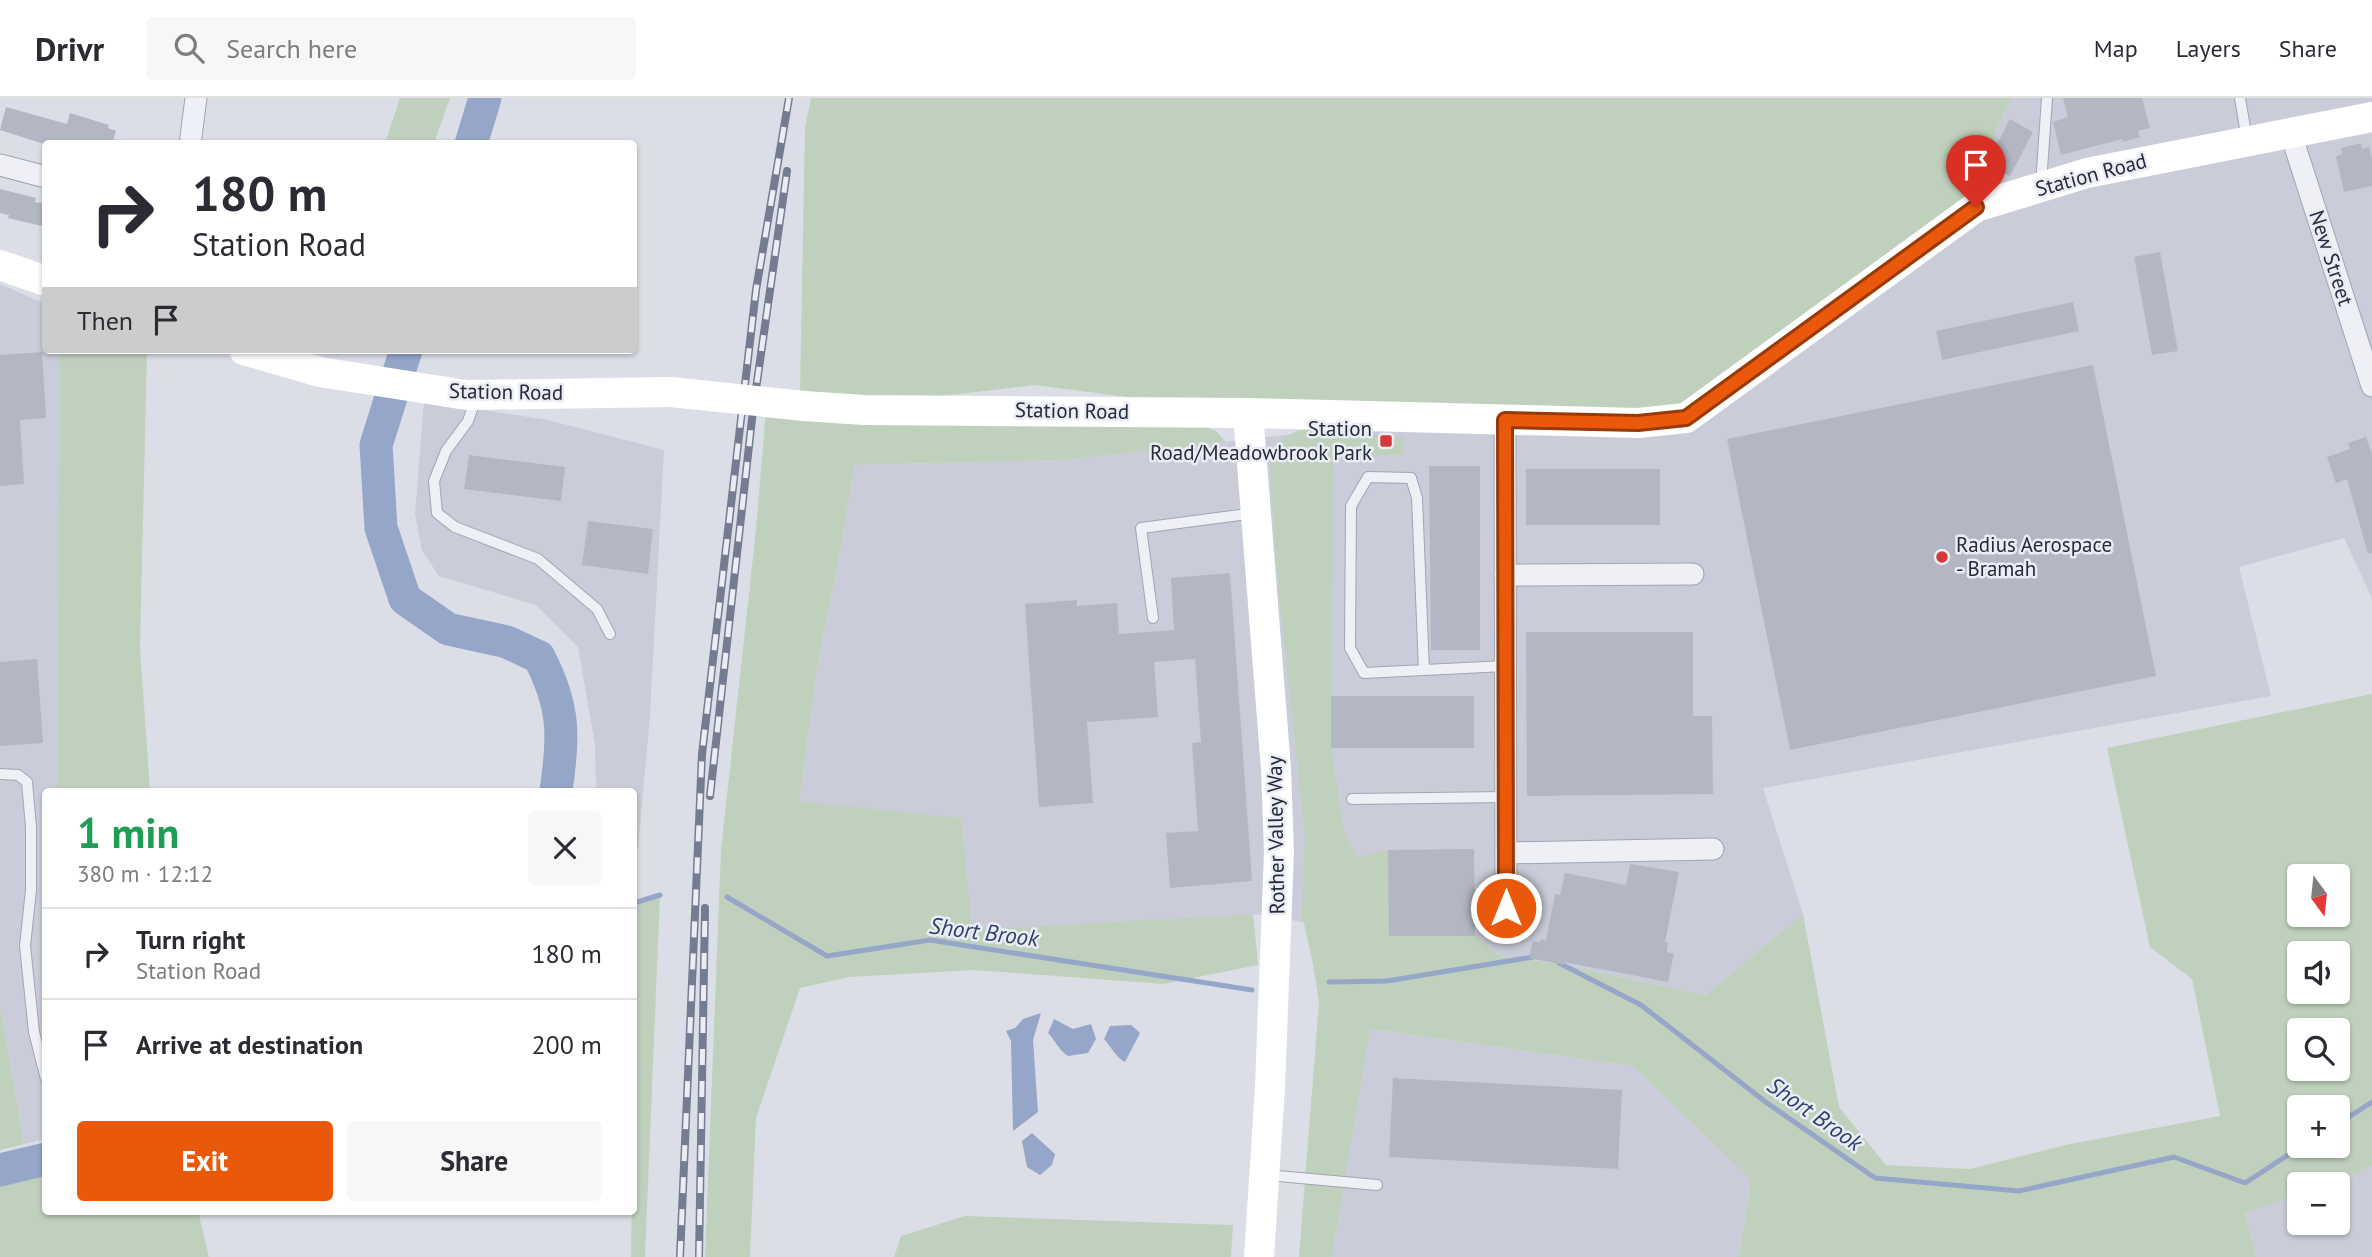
<!DOCTYPE html>
<html lang="en">
<head>
<meta charset="utf-8">
<style>
	body { margin:0; font-family:"PT Sans",sans-serif; background:#f7f7f7; color:#2b2b33; height:100vh; display:flex; flex-direction:column; font-size:26px; white-space:nowrap }
	* { box-sizing:border-box; margin:0 }
	p { font-size:23px; color:#7c7c81 }
	.icon { flex:none; width:38px; height:38px; fill:none; stroke:currentColor; stroke-width:2; stroke-linecap:round; stroke-linejoin:round }
	.map { position:relative; flex:1; overflow:hidden }
	.side { position:absolute; left:42px; top:690px; width:595px; height:427px; display:flex; flex-direction:column; background:#fff; border-radius:7px; box-shadow:0 2px 5px #0004 }
	.side>* { flex:none }
	.hud { position:absolute; left:42px; top:42px; width:595px; height:214px; border-radius:7px; box-shadow:0 2px 5px #0004; background:#fff; color:#2b2b33; overflow:hidden }
	.needle { width:46px; rotate:165deg }
	.fabs { position:absolute; left:2287px; top:766px; display:grid; gap:14px }
	.fabs a { display:grid; place-items:center; width:63px; height:63px; border-radius:7px; background:#fff; box-shadow:0 2px 5px #0004; font-size:35px }
	.pin { position:absolute; display:grid; place-items:center; width:60px; height:60px; color:#fff; margin:-72px -30px; border-radius:50% 50% 50% 0; rotate:-45deg; box-shadow:0 0 7px #0007 }
	.pin .icon { rotate:45deg }
	.me { position:absolute; width:77px; margin:-38px; rotate:0deg; stroke-linejoin:round; filter:drop-shadow(0 0 5px #0008) }
	.turn { display:flex; align-items:center; gap:24px; height:147px; padding:0 35px; font-size:32px }
	.turn .icon { width:91px; height:91px; stroke-width:2.5 }
	.turn b { display:block; font-size:49px; line-height:60px }
	.then { display:flex; align-items:center; height:66px; padding:0 35px; background:#0003; gap:14px; font-size:26px }
	.round { display:grid; place-items:center; flex:none; width:74px; height:74px; border-radius:7px; background:#f7f7f7 }
	.head { display:flex; align-items:center; justify-content:space-between; height:119px; padding:0 35px }
	h1 { font-size:42px; font-weight:600; line-height:52px; color:#1e9e55 }
	.button { display:flex; gap:14px; margin-top:auto; padding:14px 35px }
	.button a { flex:1; height:80px; border-radius:7px; background:#ea580c; color:#fff; font-size:28px; font-weight:600; line-height:80px; text-align:center }
	.button a+a { background:#f7f7f7; color:#2b2b33 }
	ul { padding:0; list-style:none }
	li { display:flex; align-items:center; gap:21px; height:91px; padding:0 35px; border-top:2px solid #e1e1e2 }
	li div { flex:1 }
	li b { display:block; font-size:26px }
	li em { font-style:normal }
	header { display:flex; align-items:center; gap:42px; box-sizing:border-box; height:98px; padding:0 35px; background:#fff; border-bottom:2px solid #e1e1e2 }
	header strong { font-size:33px }
	nav { display:flex; gap:38px; margin-inline-start:auto; font-size:24px }
	.search { width:490px; height:63px; background:#f7f7f7; display:flex; align-items:center; gap:18px; box-sizing:border-box; padding:0 24px; border-radius:7px; color:#7c7c81; font-size:26px }
	.map>svg:first-child { display:block }
</style>
</head>
<body>
<header>
<strong>Drivr</strong>
<div class="search"><svg class="icon" aria-label="search" viewBox="0 0 24 24"><circle cx="10" cy="10" r="6"/><path d="M15 15l6 6"/></svg>Search here</div>
<nav><a>Map</a><a>Layers</a><a>Share</a></nav>
</header>
<div class="map">
<svg width="2372" height="1159" viewBox="0 0 2372 1159">
	<rect width="100%" height="100%" fill="#dcdee7"/>
	<g fill="#cacdd9">
		<polygon points="2012,0 2372,0 2372,500 2344,440 2239,469 2271,598 1763,690 1803,816 1706,897 1559,866 1500,858 1475,838 1389,838 1253,816 971,833 799,703 819,559 841,449 853,367 1063,362 1684,292 1965,95"/>
		<polygon points="0,186 45,206 46,252 60,252 57,693 46,693 46,1041 24,1046 0,907"/>
		<polygon points="424,303 548,322 664,352 650,618 638,751 634,750 634,693 596,693 595,647 578,549 536,507 439,478 422,453 415,416"/>
		<polygon points="1369,931 1633,968 1751,1082 1739,1159 1332,1159"/>
		<polygon points="2372,1068 2372,1159 2256,1159 2245,1115 2299,1097 2300,1125 2338,1125 2338,1087 2328,1087"/>
	</g>
	<g fill="#bfd1bc" fill-rule="evenodd">
		<polygon points="400,0 450,0 434,45 385,45"/>
		<polygon points="811,0 2012,0 1965,95 1976,109 1686,320 1248,315 1035,287 832,311 1205,328 1217,334 1226,344 1063,362 854,367 841,449 819,559 799,703 961,720 972,832 1253,816 1258,867 1163,886 974,872 849,879 800,890 756,1020 750,1159 705,1159 721,752 756,432 766,312 800,292 805,30"/>
		<polygon points="60,252 147,252 140,550 150,693 57,693"/>
		<path d="M1305 330 1404 340V356L1333 358 1331 650 1344 734 1357 759 1388 752 1389 838H1475L1500 858 1559 866 1706 897 1803 816 1839 1009 1886 1067 1970 1071 2070 1046 2220 1018 2192 881 2150 849 2107 650 2372 596V1068L2328 1087H2300L2299 1097 2245 1115 2256 1159H1739L1751 1082 1633 968 1370 931 1332 1159H1299L1319 904 1313 866 1302 817 1305 738 1277 478 1270 371C1273 344 1281 340 1305 330ZM2300 779H2338V817H2300ZM2300 856H2338V894H2300ZM2300 933H2338V971H2300ZM2300 1010H2338V1048H2300Z"/>
		<polygon points="660,797 645,1159 631,1159 636,836 634,836 634,805"/>
		<polygon points="0,907 24,1046 0,1052"/>
		<polygon points="45,1076 46,1113 198,1113 209,1159 0,1159 0,1087"/>
		<polygon points="965,1118 1233,1127 1231,1159 894,1159 901,1138"/>
	</g>
	<g fill="#95a6c9">
		<polygon points="1041,915 1033,942 1038,1014 1013,1033 1011,943 1006,933 1015,930 1023,921"/>
		<path d="M1054 921 1073 931 1091 926 1096 941 1088 955 1068 958C1059 953 1055 942 1048 935Z"/>
		<path d="M1131 927 1140 935 1125 964C1116 959 1111 949 1104 941L1110 928Z"/>
		<polygon points="1032,1035 1055,1056 1052,1067 1040,1077 1027,1069 1022,1043"/>
	</g>
	<g fill="none" stroke-linecap="round" stroke-linejoin="round">
		<g stroke="#95a6c9" stroke-width="5">
			<polyline points="727,799 827,858 930,842 1252,892"/>
			<polyline points="634,805 660,797"/>
			<polyline points="1559,865 1641,907 1767,1005 1875,1080 2019,1093 2174,1059 2245,1085 2302,1048"/>
			<polyline points="1329,884 1387,883 1533,859"/>
			<polyline points="2338,1026 2372,1004"/>
		</g>
		<g stroke="#95a6c9" stroke-width="33">
			<polyline points="471,46 485,0"/>
			<path d="M406 252 376 347 381 430 405 501 448 531 507 544 539 559C565 609 564 639 556 693"/>
			<polyline points="0,1072 46,1061"/>
		</g>
	</g>
	<g fill="#b3b7c4">
		<polygon points="2063,0 2142,0 2150,30 2138,33 2140,39 2123,44 2122,41 2061,57 2053,24 2068,19"/>
		<polygon points="6,9 67,26 70,15 109,27 108,30 116,33 112,46 44,46 0,32"/>
		<polygon points="2010,21 2033,34 2010,78 1998,72 1990,86 1973,92"/>
		<polygon points="2361,45 2362,51 2369,49 2372,61 2372,88 2344,94 2336,58 2342,56 2341,50"/>
		<polygon points="0,91 36,100 35,104 46,106 46,129 8,120 9,117 0,115"/>
		<polygon points="2160,154 2178,253 2152,257 2134,159"/>
		<polygon points="2073,204 2079,233 1942,262 1936,233"/>
		<polygon points="42,254 46,320 20,322 24,386 0,388 0,257"/>
		<polygon points="2093,267 2156,578 1790,652 1727,341"/>
		<polygon points="2366,339 2372,356 2372,455 2368,456 2347,381 2336,385 2327,359 2350,351 2348,345"/>
		<polygon points="469,357 565,369 561,403 464,391"/>
		<polygon points="1429,368 1480,368 1480,552 1431,552"/>
		<rect x="1526" y="371" width="134" height="56"/>
		<polygon points="588,423 653,431 648,476 582,467"/>
		<polygon points="1230,475 1252,783 1170,790 1166,735 1198,733 1192,645 1201,644 1195,561 1154,564 1158,619 1087,624 1093,705 1039,709 1025,506 1077,502 1077,508 1117,505 1119,536 1174,532 1171,480"/>
		<polygon points="1526,534 1693,534 1693,618 1712,618 1713,696 1527,698"/>
		<polygon points="37,561 43,645 0,648 0,564"/>
		<rect x="1331" y="598" width="143" height="52"/>
		<polygon points="1474,751 1475,838 1389,838 1388,752"/>
		<polygon points="1630,766 1679,774 1665,844 1668,845 1667,854 1674,856 1668,884 1564,864 1564,867 1529,860 1533,843 1540,844 1541,841 1546,842 1555,796 1560,797 1565,775 1626,787"/>
		<polygon points="1393,980 1622,992 1618,1071 1389,1059"/>
	</g>
	<g fill="none" stroke-linecap="round" stroke-linejoin="round">
		<g stroke="#a1a4b1" stroke-width="12">
			<g id="lane">
				<polyline points="2240,0 2247,42"/>
				<polyline points="2041,86 2047,0"/>
				<polyline points="476,300 468,323 446,353 434,383 437,415 455,429 538,461 597,511 610,536"/>
				<polyline points="1153,520 1141,430 1255,415"/>
				<polyline points="1424,572 1417,400 1411,380 1368,379 1351,408 1350,550 1364,575 1505,568"/>
				<polyline points="0,676 18,677 27,684 31,729 31,792 25,848 34,934 46,981"/>
				<polyline points="1352,701 1506,699"/>
				<polyline points="1267,1077 1377,1087"/>
			</g>
		</g>
		<g stroke="#a1a4b1" stroke-width="23">
			<g id="street">
				<polyline points="2290,33 2372,288"/>
				<polyline points="190,46 196,0"/>
				<polyline points="0,67 46,79"/>
				<polyline points="1505,322 1506,810"/>
				<polyline points="1505,477 1693,476"/>
				<polyline points="1506,755 1713,751"/>
			</g>
		</g>
		<use href="#lane" stroke="#eef0f5" stroke-width="10"/>
		<use href="#street" stroke="#eef0f5" stroke-width="21"/>
		<g stroke="#fff" stroke-width="30">
			<polyline points="0,167 46,183"/>
			<polyline points="244,252 320,274 466,297 671,294"/>
			<polyline points="804,308 864,312 1248,315 1638,325 1686,320 1976,109 2087,75 2372,19"/>
			<polyline points="1248,315 1276,671 1279,753 1270,989 1259,1159"/>
		</g>
		<g stroke="#757b91" stroke-width="8">
			<g id="rail">
				<polyline points="710,698 753,312 787,73"/>
				<polyline points="680,1159 702,656 756,192 789,0"/>
				<polyline points="699,1159 705,810"/>
			</g>
		</g>
		<use href="#rail" stroke="#ebedf4" stroke-width="5" stroke-dasharray="16" stroke-linecap="butt"/>
		<polyline stroke="#fff" stroke-width="30" points="671,294 804,308"/>
	</g>
	<g fill="none" stroke-linecap="round" stroke-linejoin="round">
		<g stroke="#983908" stroke-width="18">
			<polyline id="route" points="1506,810 1505,322 1638,325 1686,320 1976,109"/>
		</g>
		<use href="#route" stroke="#ea580c" stroke-width="12"/>
	</g>
	<g fill="#d33a3a" stroke="#ebedf4" stroke-width="2.5">
		<rect x="1379" y="336" width="14" height="14" rx="3.5"/>
		<circle cx="1942" cy="459" r="7"/>
	</g>
	<g text-anchor="middle" stroke-width="5" stroke-linejoin="round" paint-order="stroke">
		<g font-size="21" fill="#252a3d" stroke="#ebedf4">
			<text transform="translate(2091 77) rotate(-15)" y="7">Station Road</text>
			<text transform="translate(2331 160) rotate(72)" y="7">New Street</text>
			<text transform="translate(506 294) rotate(1)" y="7">Station Road</text>
			<text transform="translate(1072 313) rotate(1)" y="7">Station Road</text>
			<text transform="translate(1276 737) rotate(-91)" y="7">Rother Valley Way</text>
		</g>
		<g font-size="21" fill="#252a3d" stroke="#ebedf4" text-anchor="end">
			<text x="1372" y="338">Station<tspan x="1372" dy="24">Road/Meadowbrook Park</tspan></text>
			<text x="1956" y="454" text-anchor="start">Radius Aerospace<tspan x="1956" dy="24">- Bramah</tspan></text>
		</g>
		<g font-size="23" font-style="italic" fill="#2e4272" stroke="#ebedf4">
			<text transform="translate(984 834) rotate(7)" y="8">Short Brook</text>
			<text transform="translate(1815 1016) rotate(35)" y="8">Short Brook</text>
		</g>
	</g>
</svg>
<div class="fabs">
<a><svg class="needle" viewBox="-14 -14 28 28"><path d="M0-13l5 13h-10z" fill="#e53935"/><path d="M0 13l5-13h-10z" fill="#7c7c81"/></svg></a>
<a><svg class="icon" aria-label="sound" viewBox="0 0 24 24"><path d="M4 9h4l5-4v14l-5-4H4zM17 9q2 3 0 6"/></svg></a>
<a><svg class="icon" aria-label="search" viewBox="0 0 24 24"><circle cx="10" cy="10" r="6"/><path d="M15 15l6 6"/></svg></a>
<a>+</a>
<a>−</a>
</div>
<div class="pin" style="left:1976px;top:109px;background:#d93025"><svg class="icon" aria-label="arrive" viewBox="0 0 24 24"><path d="M6 21V4h12l-3 4 3 4H6"/></svg></div>
<svg class="me" style="left:1506px;top:810px" viewBox="-20 -20 40 40"><circle r="17" fill="#ea580c" stroke="#fff" stroke-width="3"/><path d="M0-11L8 9 0 5-8 9z" fill="#fff"/></svg>
<div class="hud">
<div class="turn"><svg class="icon" aria-label="right" viewBox="0 0 24 24"><path d="M7 20v-9h11M14 6l5 5-5 5"/></svg><div><b>180 m</b>Station Road</div></div>
<div class="then">Then<svg class="icon" aria-label="arrive" viewBox="0 0 24 24"><path d="M6 21V4h12l-3 4 3 4H6"/></svg></div>
</div>
<section class="side">
<div class="head"><div><h1>1 min</h1><p>380 m · 12:12</p></div><a class="round"><svg class="icon" aria-label="close" viewBox="0 0 24 24"><path d="M6 6l12 12M18 6L6 18"/></svg></a></div>
<ul>
<li><svg class="icon" aria-label="right" viewBox="0 0 24 24"><path d="M7 20v-9h11M14 6l5 5-5 5"/></svg><div><b>Turn right</b><p>Station Road</p></div><em>180 m</em></li>
<li><svg class="icon" aria-label="arrive" viewBox="0 0 24 24"><path d="M6 21V4h12l-3 4 3 4H6"/></svg><div><b>Arrive at destination</b></div><em>200 m</em></li>
</ul>
<div class="button"><a>Exit</a><a>Share</a></div>
</section>
</div>
</body>
</html>
